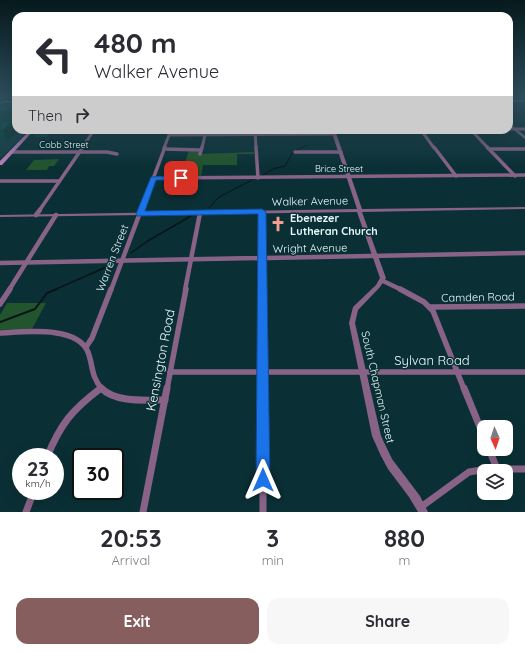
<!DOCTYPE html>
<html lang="en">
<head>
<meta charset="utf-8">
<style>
	body { margin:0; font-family:Quicksand,sans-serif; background:#f7f7f7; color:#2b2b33; height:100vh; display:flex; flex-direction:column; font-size:15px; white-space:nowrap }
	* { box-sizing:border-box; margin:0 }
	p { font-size:13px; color:#7c7c81 }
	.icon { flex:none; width:22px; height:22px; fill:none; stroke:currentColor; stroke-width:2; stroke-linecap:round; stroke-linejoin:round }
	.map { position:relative; height:512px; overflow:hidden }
	.details { display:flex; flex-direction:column; background:#fff; flex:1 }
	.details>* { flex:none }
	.guide { position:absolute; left:12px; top:12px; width:501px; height:122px; border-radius:12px; box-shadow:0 4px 16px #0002; background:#fff; color:#2b2b33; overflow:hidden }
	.needle { width:26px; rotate:177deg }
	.tools { position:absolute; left:477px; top:420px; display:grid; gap:8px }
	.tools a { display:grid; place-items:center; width:36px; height:36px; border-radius:8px; background:#fff; box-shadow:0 4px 16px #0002; font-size:20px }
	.speed { position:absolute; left:12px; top:448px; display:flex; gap:8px; font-size:20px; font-weight:700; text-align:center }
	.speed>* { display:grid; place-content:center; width:52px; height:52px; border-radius:50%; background:#fff; box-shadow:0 4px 16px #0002; line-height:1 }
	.speed small { font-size:10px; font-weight:400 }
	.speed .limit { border:2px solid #111; border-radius:6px; background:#fff; color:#111 }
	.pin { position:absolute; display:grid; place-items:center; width:34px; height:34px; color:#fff; margin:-17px; border-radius:8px; box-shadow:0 2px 6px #0006 }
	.me { position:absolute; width:44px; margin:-22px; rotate:0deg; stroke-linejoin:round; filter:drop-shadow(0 0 3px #0008) }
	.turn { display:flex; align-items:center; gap:14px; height:84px; padding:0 16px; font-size:18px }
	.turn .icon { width:52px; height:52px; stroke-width:2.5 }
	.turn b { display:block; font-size:28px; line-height:34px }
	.then { display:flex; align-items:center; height:38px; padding:0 16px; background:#0003; gap:8px; font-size:15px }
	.eta { display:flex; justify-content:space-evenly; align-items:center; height:68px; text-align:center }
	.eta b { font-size:24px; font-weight:800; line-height:28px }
	.cta { display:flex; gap:8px; margin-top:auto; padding:8px 16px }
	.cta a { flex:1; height:46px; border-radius:12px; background:#865e5d; color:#fff; font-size:16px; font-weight:800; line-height:46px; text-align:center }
	.cta a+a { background:#f7f7f7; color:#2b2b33 }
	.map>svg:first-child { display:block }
</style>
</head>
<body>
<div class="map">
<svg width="525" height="512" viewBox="0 0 525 512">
	<rect width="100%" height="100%" fill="#0a3035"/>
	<polygon fill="#143e44" points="16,103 16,130 29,130 0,159 0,105"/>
	<g fill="#22542d">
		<polygon points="189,151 199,152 199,154 254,152 254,154 237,154 237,165 203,165 201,177 176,177 179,168 184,165"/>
		<polygon points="59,159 54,166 49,166 47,170 26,170 34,160"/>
		<polygon points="7,303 46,303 32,329 0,330 0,315"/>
	</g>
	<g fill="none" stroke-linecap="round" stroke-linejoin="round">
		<g stroke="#081518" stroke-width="1">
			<polyline points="263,175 273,169 285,166 293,152 307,145"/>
			<polyline points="209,208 219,197 252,180"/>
		</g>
		<g stroke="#081518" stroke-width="1.5">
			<polyline points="131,253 146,242 191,216"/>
			<polyline points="54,290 111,265"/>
		</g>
		<polyline stroke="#081518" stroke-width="2" points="0,322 35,309 47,293 57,289"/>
		<g stroke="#896387" stroke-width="3">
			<polyline points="0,104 16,103"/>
			<polyline points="509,129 525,129"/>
			<polyline points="255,130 256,148"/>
			<polyline points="421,130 434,148"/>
			<polyline points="471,130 488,148"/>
			<polyline points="169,135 334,134"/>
			<polyline points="82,148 94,130"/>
			<polyline points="164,148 171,130"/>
			<polyline points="202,148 205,135"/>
		</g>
		<g stroke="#896387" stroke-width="3.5">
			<polyline points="256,147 258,178"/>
			<polyline points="434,147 456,176"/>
			<polyline points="487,147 515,176"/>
			<polyline points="164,149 201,150"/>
			<polyline points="490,149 525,149"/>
			<polyline points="11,152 107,152 117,154"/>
			<polyline points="295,152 341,152"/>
			<polyline points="200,154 202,147"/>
			<polyline points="153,178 525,175"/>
			<polyline points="0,181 59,181"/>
			<polyline points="39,211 83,147"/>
			<polyline points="141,211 165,147"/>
		</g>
		<g stroke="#896387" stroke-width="4.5">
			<polyline points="262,212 262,290"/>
			<polyline points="36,215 40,210"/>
			<polyline points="0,263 525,253"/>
			<polyline points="383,281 402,290"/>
			<polyline points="9,290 56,215"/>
			<polyline points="111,290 141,210"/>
			<polyline points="185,290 200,213"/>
		</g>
		<g stroke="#896387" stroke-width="5.5">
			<polyline points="262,289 263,389"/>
			<polyline points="400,289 424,302 433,311 464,389"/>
			<polyline points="0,304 10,289"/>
			<polyline points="431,307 525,306"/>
			<path d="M0 333C24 332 77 325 88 352 93 365 91 377 102 389"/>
			<polyline points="86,347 92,338 111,289"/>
			<polyline points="170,372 525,372"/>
			<polyline points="167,389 186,289"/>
		</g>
		<g stroke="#896387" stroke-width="7">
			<path d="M101 388C116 403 145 400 165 400"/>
			<polyline points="263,388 263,512"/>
			<polyline points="464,388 484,437"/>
			<polyline points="489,449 497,469"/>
			<path d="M47 457C61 423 72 410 101 388"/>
			<polyline points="421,507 469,472 487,469 525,469"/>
			<polyline points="26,512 34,491"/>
			<polyline points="143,512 167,388"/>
		</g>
		<g fill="#896387" fill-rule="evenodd">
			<polygon points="509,123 525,136 525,139 509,126"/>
			<polygon points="331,130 335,130 362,209 525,207 525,209 362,212 386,278 380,287 358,310 355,323 381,436 392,459 420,496 428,512 418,512 409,497 388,469 381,456 372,436 349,323 353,307 376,285 380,278 357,212 0,217 0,215 357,209"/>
		</g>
		<g fill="#bf81bc" fill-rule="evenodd">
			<rect x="509" y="100" width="16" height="2"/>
			<polygon points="30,130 34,130 2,165 0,165 0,161"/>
		</g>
		<polyline stroke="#b4ccd0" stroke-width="1" points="0,102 16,101"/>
	</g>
	<g fill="#094440">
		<polygon points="16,103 16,122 15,122 18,131 7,141 0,141 0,126 3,123 0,123 0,105"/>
		<polygon points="54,130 48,137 35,137 33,132"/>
	</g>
	<g fill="#073734">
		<polygon points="14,120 16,124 16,130 18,130 18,131 7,141 3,130"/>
		<polygon points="48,130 54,130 48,137 46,131"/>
	</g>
	<g fill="#0a4f4b" stroke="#073734">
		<polygon points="16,103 16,111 0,112 0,105 1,104"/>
		<polygon points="14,120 3,130 0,130 0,126 5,121"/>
		<polygon points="35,130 48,130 46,131 33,132"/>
	</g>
	<linearGradient id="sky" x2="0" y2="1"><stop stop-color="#061a1d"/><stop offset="0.58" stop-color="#2d4e5c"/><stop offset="1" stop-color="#2d4e5c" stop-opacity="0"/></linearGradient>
	<rect width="525" height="168" fill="url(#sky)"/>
	<polygon fill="#1a73e8" stroke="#114b97" points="181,176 184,177 184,180 156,180 145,211 262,209 266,212 270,480 268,485 263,487 258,485 256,480 258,214 137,216 136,214 151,177"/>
	<defs>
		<g id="church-bare" transform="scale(1.2)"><path d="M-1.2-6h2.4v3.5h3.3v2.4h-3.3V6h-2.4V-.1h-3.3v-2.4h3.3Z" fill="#f59d90" stroke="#0a3035" stroke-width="2.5" paint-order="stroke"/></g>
	</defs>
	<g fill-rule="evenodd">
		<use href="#church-bare" x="278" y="224"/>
	</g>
	<g text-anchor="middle" stroke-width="3" stroke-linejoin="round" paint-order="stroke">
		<g font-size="9" fill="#e6f9fd" stroke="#0a3035">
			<text x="64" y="148">Cobb Street</text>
			<text x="339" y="172">Brice Street</text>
		</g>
		<g font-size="11" fill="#e6f9fd" stroke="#0a3035">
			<text transform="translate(310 201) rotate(-1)" y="4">Walker Avenue</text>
			<text transform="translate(310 248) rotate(-1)" y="4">Wright Avenue</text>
			<text transform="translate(112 258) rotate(-69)" y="4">Warren Street</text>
			<text transform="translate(478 297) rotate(-1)" y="4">Camden Road</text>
			<text transform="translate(378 387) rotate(77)" y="4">South Chapman Street</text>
		</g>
		<g font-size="11" font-weight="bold" fill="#e6f9fd" stroke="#0a3035" text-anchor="start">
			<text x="290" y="222">Ebenezer<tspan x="290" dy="13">Lutheran Church</tspan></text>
		</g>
		<g font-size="13" fill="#e6f9fd" stroke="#0a3035">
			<text transform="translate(160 360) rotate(-79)" y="5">Kensington Road</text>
			<text x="432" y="365">Sylvan Road</text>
		</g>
	</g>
</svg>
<div class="tools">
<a><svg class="needle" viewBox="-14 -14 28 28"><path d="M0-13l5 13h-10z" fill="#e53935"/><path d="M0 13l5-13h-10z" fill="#7c7c81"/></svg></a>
<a><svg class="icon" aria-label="layers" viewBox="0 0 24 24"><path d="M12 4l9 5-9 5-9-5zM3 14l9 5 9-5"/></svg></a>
</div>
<div class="speed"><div>23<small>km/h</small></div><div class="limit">30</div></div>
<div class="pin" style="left:181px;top:178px;background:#d93025"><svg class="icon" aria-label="arrive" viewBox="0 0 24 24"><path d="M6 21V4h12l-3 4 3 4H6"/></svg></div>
<svg class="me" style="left:263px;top:480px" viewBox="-20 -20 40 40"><path d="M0-17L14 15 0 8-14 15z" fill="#1a73e8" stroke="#fff" stroke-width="4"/></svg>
<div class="guide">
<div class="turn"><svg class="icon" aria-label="left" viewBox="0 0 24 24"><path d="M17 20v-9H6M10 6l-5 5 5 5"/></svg><div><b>480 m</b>Walker Avenue</div></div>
<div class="then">Then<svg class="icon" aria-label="right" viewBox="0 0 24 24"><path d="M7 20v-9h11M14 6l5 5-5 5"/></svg></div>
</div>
</div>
<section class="details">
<div class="eta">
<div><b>20:53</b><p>Arrival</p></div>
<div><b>3</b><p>min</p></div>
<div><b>880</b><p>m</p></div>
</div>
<div class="cta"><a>Exit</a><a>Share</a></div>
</section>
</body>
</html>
